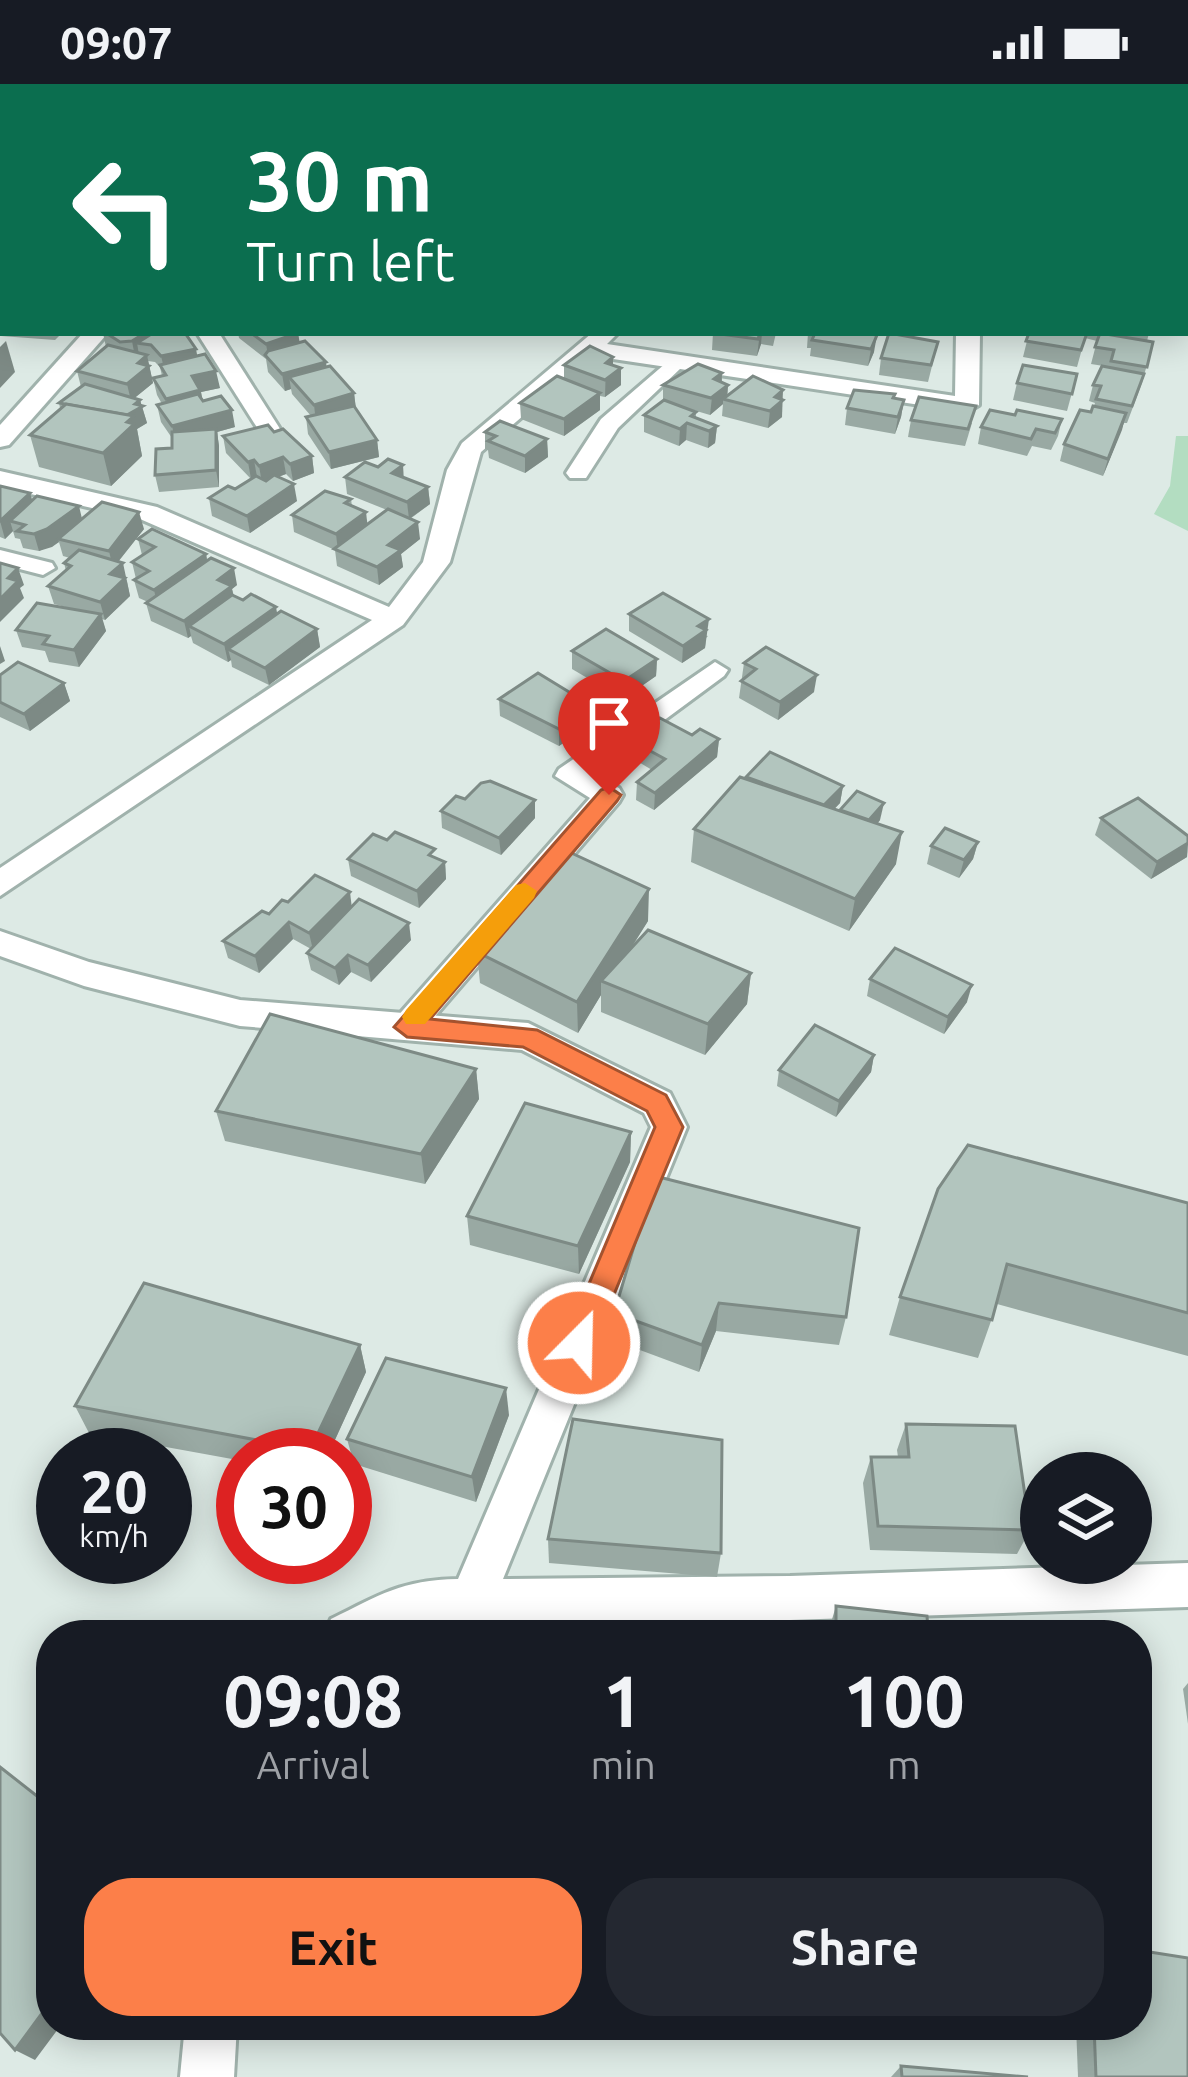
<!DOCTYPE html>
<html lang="en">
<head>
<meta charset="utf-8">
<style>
	body { margin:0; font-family:Ubuntu,sans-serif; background:#242831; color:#f1f3f6; height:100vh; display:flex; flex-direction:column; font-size:45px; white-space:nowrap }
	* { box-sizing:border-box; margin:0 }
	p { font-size:39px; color:#9ea1a6 }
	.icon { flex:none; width:66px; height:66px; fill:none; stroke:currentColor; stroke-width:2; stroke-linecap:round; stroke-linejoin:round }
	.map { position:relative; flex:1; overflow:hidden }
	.details { position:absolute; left:36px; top:1536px; width:1116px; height:420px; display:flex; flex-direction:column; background:#171b24; border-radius:48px; box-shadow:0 6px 30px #0003 }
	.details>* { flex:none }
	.banner { position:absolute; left:0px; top:0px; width:1188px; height:252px; box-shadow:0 6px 30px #0003; background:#0b6e4f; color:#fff; overflow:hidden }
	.tools { position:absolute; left:1020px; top:1368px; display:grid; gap:24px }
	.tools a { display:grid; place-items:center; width:132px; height:132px; border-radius:50%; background:#171b24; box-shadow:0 6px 30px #0003; font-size:60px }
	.speed { position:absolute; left:36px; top:1344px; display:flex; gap:24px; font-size:60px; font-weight:700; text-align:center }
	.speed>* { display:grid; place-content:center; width:156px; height:156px; border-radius:50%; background:#171b24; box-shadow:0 6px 30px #0003; line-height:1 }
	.speed small { font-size:30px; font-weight:400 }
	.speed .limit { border:18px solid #d22; background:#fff; color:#111 }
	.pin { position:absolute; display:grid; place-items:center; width:102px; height:102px; color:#fff; margin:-123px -51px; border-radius:50% 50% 50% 0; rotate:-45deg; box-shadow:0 0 12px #0007 }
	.pin .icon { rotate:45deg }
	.me { position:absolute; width:132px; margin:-66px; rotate:23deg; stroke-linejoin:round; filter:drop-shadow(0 0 9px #0008) }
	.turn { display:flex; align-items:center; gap:42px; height:252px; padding:0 48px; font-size:54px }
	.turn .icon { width:156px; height:156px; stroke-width:2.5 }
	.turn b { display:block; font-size:84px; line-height:102px }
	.eta { display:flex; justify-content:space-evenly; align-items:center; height:204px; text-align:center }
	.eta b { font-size:72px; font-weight:700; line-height:84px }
	.action { display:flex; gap:24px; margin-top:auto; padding:24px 48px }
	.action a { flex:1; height:138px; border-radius:48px; background:#fc7f49; color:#111; font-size:48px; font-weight:700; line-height:138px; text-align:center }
	.action a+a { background:#242831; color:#f1f3f6 }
	.status { display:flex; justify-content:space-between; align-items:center; height:84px; padding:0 60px; background:#171b24; direction:ltr }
	.status svg { height:33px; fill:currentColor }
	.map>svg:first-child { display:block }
</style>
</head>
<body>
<div class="status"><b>09:07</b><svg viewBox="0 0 49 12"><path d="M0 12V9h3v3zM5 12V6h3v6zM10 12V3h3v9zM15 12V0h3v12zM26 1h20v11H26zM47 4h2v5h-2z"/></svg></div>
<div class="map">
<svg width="1188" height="1993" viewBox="0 0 1188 1993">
	<rect width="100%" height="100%" fill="#ddeae5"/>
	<polygon fill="#b3ddc1" points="1176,352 1188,352 1188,447 1154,430 1170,402"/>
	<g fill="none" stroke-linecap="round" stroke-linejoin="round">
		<g stroke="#a0b2ac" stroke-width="6">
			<g id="lane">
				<polygon points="197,249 219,249 282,348 279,353 263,353"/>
				<polygon points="673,273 681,274 681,284 618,344 586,394 570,394 566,389 601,335"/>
				<polygon points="0,466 52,479 55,484 43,491 0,480"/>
				<polygon points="715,578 728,586 724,592 590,691 619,704 623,711 619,718 418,952 407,955 396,952 391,943 396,934 590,714 555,692 559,685"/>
			</g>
		</g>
		<g stroke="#a0b2ac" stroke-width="6">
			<g id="street">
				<polygon points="699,0 717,0 718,3 700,3"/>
				<polygon points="812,0 830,0 832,3 814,3"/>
				<polygon points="0,130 3,130 0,144"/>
				<rect x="1185" y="152" width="3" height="12"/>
				<polygon points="83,249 108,249 9,361 0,363 0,341"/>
				<polygon points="592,249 618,249 607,260 955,312 956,249 980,249 979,321 967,328 593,272 481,368 450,478 403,541 0,812 0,784 372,536 140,435 0,403 0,387 157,423 389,523 423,478 447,386 462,359"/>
				<path d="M0 847 89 878 240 916 528 939 670 1009 687 1043 503 1495 790 1492 1188 1479V1523L790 1536 416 1540 395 1551H324L331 1535C380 1511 401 1496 458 1495L651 1043 644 1029 522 966 240 942 84 902 0 872Z"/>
				<polygon points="185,1941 237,1941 234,1993 180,1993"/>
			</g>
		</g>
		<use href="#lane" fill="#fff" fill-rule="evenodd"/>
		<use href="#street" fill="#fff" fill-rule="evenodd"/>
	</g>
	<g fill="#99a9a3">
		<polygon points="194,0 302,0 303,3 194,3"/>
		<polygon points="410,0 460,0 460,1 458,3 363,3"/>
		<rect x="465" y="0" width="81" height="3"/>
		<polygon points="719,0 751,0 751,3 729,3 719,2"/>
		<polygon points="764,0 805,0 805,3 765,3"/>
		<polygon points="845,0 925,1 972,0 972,3 844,3"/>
		<polygon points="1188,0 1188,43 1185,48 1185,3"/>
		<polygon points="1185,113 1188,114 1188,147 1185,147"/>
		<polygon points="3,228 3,249 62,249 55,256 1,252 0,231"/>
		<polygon points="103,249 185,249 197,272 220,304 201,308 202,316 235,343 217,348 219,362 219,403 159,408 155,391 172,364 172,354 161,338 157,321 162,320 157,311 153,294 162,292 160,283 155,278 148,277 153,299 134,314 140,316 147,339 137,345 142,372 111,402 39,383 30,351 60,324 59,319 81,303 77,287 106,263"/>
		<polygon points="238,249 298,249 299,258 326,278 326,283 354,309 356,325 377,356 379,373 331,385 308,350 306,333 311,332 292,310 291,305 285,307 268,288 266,275 239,254"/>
		<polygon points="713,249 776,249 773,262 761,260 757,272 712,266"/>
		<polygon points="808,249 864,249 874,268 868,282 810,272 811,264 807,264"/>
		<polygon points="1029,249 1149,249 1147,257 1153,258 1142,299 1127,339 1124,339 1103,392 1060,377 1064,360 1094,322 1095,319 1089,317 1093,301 1110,283 1091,280 1097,257 1085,254 1077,283 1023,273"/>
		<polygon points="938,258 928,298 879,291 881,274"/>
		<polygon points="613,273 613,281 621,284 621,301 605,313 600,312 600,326 564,352 521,335 520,319 564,295 564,281"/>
		<polygon points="722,289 722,298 728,301 727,313 782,316 782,333 768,344 722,332 723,320 710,331 683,323 696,328 696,334 717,342 715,359 708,364 686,356 679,362 644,348 644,331 663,316 663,301"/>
		<polygon points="1077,290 1067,327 1013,316 1017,299"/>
		<polygon points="895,310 894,314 904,316 901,333 895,350 845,341 847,324"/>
		<polygon points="1015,331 1062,335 1058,352 1051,366 1032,362 1027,372 978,360 981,343"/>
		<polygon points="911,336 972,339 965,362 908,353"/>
		<polygon points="274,348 312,372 314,389 293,397 286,390 278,393 297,417 250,449 212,432 209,414 235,405 251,395 226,369 223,352"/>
		<polygon points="485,348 547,355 548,373 525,389 489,374 488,366 485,365"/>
		<polygon points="345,393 404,393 428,403 430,420 410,435 420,455 401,470 403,483 379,501 337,482 335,466 294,448 292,431 351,415 352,422 367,441 387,426 347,410"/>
		<polygon points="0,402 30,409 32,416 82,435 144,445 118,478 127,497 130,512 105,536 102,535 106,547 79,583 49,578 45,567 22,563 16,546 69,524 54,520 48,502 66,487 64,479 70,474 63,472 59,458 39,467 23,464 20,455 15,454 13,447 5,455 0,453"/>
		<polygon points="138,455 206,470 207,476 237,501 232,505 234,512 317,545 320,563 269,601 232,583 231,576 228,578 193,559 191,552 188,554 151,537 146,519 148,518 139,514 134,496 136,495 132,478 142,471"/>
		<polygon points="629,530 708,552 706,554 705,564 682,579 629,547"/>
		<polygon points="572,567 657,575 656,592 623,615 572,585"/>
		<polygon points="744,579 814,608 778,636 739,614"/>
		<polygon points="0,591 64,599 70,617 30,647 0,633"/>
		<polygon points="499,615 592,639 559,662 500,632"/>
		<polygon points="692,651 719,655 717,673 654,726 636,716 637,698 652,686 632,674 632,657"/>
		<polygon points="746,695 843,702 840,719 834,725 880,736 878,739 896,780 849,847 691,778 694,745"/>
		<polygon points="465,715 535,716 535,734 501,771 442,744 441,727"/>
		<polygon points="1101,734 1188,752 1187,773 1151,795 1095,751"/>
		<polygon points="978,758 973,775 959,794 927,780 931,762"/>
		<polygon points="348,775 445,778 446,795 419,824 351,792"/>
		<polygon points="288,818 352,823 411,856 371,898 351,888 339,901 311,886 307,869 311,865 293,855 259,889 228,874 223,857"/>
		<polygon points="648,837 630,866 751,889 747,920 705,971 601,928 601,911 578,949 480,899 477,868"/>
		<polygon points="870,895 967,918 944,950 867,912"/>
		<polygon points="874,971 871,988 836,1033 777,1002 779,986"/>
		<polygon points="476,985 479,1015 425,1100 225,1057 216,1027"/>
		<polygon points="631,1048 630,1078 579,1190 470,1161 467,1132"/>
		<polygon points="655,1092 846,1233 839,1261 716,1247 699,1288 613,1256 614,1229"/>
		<polygon points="1188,1119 1188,1272 997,1220 978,1274 889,1251 900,1213"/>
		<polygon points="360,1261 366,1288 328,1371 243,1371 243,1377 89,1349 75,1322"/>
		<polygon points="509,1331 476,1418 354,1380 347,1355"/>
		<polygon points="906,1340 1030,1446 1017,1470 870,1466 863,1399 871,1373 898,1373 897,1366"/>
		<polygon points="548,1455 721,1469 717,1493 549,1479"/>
		<polygon points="836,1522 928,1546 946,1551 814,1551 817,1541 830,1542"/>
		<polygon points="1188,1599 1188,1640 1183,1605"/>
		<polygon points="1076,1941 1137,1941 1188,1993 1078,1993"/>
		<polygon points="901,1982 1028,1993 891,1993"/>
	</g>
	<g fill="#7d8a85">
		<polygon points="145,249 175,249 151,261 137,259 139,271 135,273 132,257"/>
		<polygon points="298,249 301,266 269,277 266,260"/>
		<polygon points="760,249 762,249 761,260 757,272"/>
		<polygon points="877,251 874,268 868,282 871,265"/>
		<polygon points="6,257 15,288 0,304 0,263"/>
		<polygon points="196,265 199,281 165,288 161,272"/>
		<polygon points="147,271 153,299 131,317 127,300 138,279"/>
		<polygon points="613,273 613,290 621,284 621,301 605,313 606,279"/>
		<polygon points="326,278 328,295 289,293 291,305 285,307 282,290"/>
		<polygon points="216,287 220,304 201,308 204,323 170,332 166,315 192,292"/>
		<polygon points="722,289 721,306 728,301 727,316 723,315 723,320 710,331 714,295"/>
		<polygon points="783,306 782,333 768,344 770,327 775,313"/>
		<polygon points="354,309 356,326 316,338 314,321"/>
		<polygon points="600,309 600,326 564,352 564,335"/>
		<polygon points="140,316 147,339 137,345 142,372 111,402 103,369 118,336"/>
		<polygon points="904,316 901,333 895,350 898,333"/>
		<polygon points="232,326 235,343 217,348 219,362 219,403 216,386 176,359 172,342"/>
		<polygon points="1126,329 1122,346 1103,392 1108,375"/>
		<polygon points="687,339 686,356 679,362 680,345"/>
		<polygon points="717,342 715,359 708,364 709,347"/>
		<polygon points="547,355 548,373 525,389 525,372"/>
		<polygon points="377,356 379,373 331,385 329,368"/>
		<polygon points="312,372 314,389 293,397 290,380"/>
		<polygon points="283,373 286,390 262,399 259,382"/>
		<polygon points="254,376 257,393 251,395 248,378"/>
		<polygon points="403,381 404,398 392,389"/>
		<polygon points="294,400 297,417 250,449 247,432"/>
		<polygon points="428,403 430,420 409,435 407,418"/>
		<polygon points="30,409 35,426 10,437 13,447 5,455 0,437"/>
		<polygon points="79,422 83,439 58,455 59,458 52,463 39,467 34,450"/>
		<polygon points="139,428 144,445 113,484 109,467"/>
		<polygon points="366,428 368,445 338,467 336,450"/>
		<polygon points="418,438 420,455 401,470 403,483 379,501 377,483 388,461"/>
		<polygon points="206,470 209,488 158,523 154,506"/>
		<polygon points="123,479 130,512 105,536 100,518 110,490"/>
		<polygon points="18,484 24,501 20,504 24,514 0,538 0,515 8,494"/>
		<polygon points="234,484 237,501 232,505 235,519 189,542 191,552 188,554 184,537 218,496"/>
		<polygon points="276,523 279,540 228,565 231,576 228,578 224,560"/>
		<polygon points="101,530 106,547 79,583 74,566"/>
		<polygon points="709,535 705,564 682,579 683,562 698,542"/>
		<polygon points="317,545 320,563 269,601 265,584"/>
		<polygon points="0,562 5,577 0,580"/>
		<polygon points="657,575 656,592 623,615 624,597"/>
		<polygon points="817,591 814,608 778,636 780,618"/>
		<polygon points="64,599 70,617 30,647 24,630"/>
		<polygon points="592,622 592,639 559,662 559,645"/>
		<polygon points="719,655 717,673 654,726 655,709"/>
		<polygon points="843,702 840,719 816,744 819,727"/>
		<polygon points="535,716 535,734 501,771 499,754"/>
		<polygon points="884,719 880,736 864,755 867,738"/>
		<polygon points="902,748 896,780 849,847 855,815"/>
		<polygon points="978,758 973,775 959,794 964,776"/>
		<polygon points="1188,759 1187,773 1151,795 1157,778"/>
		<polygon points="445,778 446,795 419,824 417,807"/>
		<polygon points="649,805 648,837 608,900 601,897 601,911 578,949 577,918"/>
		<polygon points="350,808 352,825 313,866 309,849"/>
		<polygon points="289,838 293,855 259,889 255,872"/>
		<polygon points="409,839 411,856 371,898 368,881"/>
		<polygon points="348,871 351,888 339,901 335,884"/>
		<polygon points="751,889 747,920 705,971 708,940"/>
		<polygon points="972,901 967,918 944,950 948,933"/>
		<polygon points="874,971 871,988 836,1033 839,1017"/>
		<polygon points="476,985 479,1015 425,1100 421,1070"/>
		<polygon points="631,1048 630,1078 579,1190 578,1162"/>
		<polygon points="719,1219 716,1247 699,1288 702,1261"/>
		<polygon points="360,1261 366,1288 328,1371 312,1371 310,1366"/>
		<polygon points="506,1304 509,1331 476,1418 472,1393"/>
		<polygon points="51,1917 51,1941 61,1941 35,1976 15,1966"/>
	</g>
	<g fill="#b2c5be" stroke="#7d8a85" stroke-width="3">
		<polygon points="259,0 302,0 299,3 255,2"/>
		<polygon points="366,0 403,0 420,2 363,3"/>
		<polygon points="584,0 599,0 638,2 583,3"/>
		<rect x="663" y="0" width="34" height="3"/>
		<polygon points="855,0 893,0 891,3 866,3"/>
		<polygon points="911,0 952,2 909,3"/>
		<polygon points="985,0 1012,0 1011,3 984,3"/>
		<polygon points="1017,0 1051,0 1050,3 1016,3"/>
		<polygon points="1059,0 1061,0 1088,3 1058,3"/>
		<polygon points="1118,0 1188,0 1188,18 1185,17 1185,3 1117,3"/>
		<polygon points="1185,113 1188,114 1188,130 1185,130"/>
		<polygon points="106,249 145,249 132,257 120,258"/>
		<polygon points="153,249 185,249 196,265 161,272 151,261 137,259"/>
		<polygon points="251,249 298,249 266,260"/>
		<polygon points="713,249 760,249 758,255"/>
		<polygon points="815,249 862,249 877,251 871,265 812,256"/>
		<polygon points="889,249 938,258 931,281 881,274"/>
		<polygon points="1029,249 1087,249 1081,266 1026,257"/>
		<polygon points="1100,249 1153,258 1147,283 1111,277 1114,266 1095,263"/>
		<polygon points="305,257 326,278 282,290 265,271 268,267"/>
		<polygon points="108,261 147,271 138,279 149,282 127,300 77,287"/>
		<polygon points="590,262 613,273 606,279 621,284 605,296 564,281"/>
		<polygon points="205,270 216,287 192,292 200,306 166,315 153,294 166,291 160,281"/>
		<polygon points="698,280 722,289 714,295 728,301 711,314 663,301"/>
		<polygon points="1023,281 1077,290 1072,310 1017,299"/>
		<polygon points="330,282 354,309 314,321 289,293"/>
		<polygon points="1102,282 1144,290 1132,322 1096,315 1101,302 1093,301"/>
		<polygon points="557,292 600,309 564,335 520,319"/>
		<polygon points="753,292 783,306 775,313 783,316 770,327 723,315"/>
		<polygon points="85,300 140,316 135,320 143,322 127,331 59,319"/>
		<polygon points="854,306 895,310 893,314 904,316 898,333 847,324"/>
		<polygon points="198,310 203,317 221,312 232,326 172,342 157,321"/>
		<polygon points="919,313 976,322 968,345 911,336"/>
		<polygon points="664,316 696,328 691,332 717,342 709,347 687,339 680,345 644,331"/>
		<polygon points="66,320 134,332 127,338 134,340 103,369 30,351"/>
		<polygon points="354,322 377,356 329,368 306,333"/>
		<polygon points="1093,322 1126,329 1108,375 1064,360 1080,326 1091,328"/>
		<polygon points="990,326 1015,331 1017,326 1062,335 1055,349 1036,345 1031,355 981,343"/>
		<polygon points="500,337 547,355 525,372 488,357 496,352 485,348"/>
		<polygon points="268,341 274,348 283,345 312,372 290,380 283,373 259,382 254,376 248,378 223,352"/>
		<polygon points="216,345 216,386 155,391 156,365 172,364 172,348"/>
		<polygon points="388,375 403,381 392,389 428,403 407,418 345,393 365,378 378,383"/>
		<polygon points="274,391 294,400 247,432 209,414 228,402 235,405 256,392 266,397"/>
		<polygon points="0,402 30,409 0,437"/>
		<polygon points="325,407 351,415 345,419 366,428 336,450 292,431"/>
		<polygon points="37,412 79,422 47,445 34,450 17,447 25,441 10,437"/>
		<polygon points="102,418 139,428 109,467 58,455"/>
		<polygon points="388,425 418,438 388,461 401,466 377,483 334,465"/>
		<polygon points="152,445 206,470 154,506 134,496 149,487 132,478 155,463 138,455"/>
		<polygon points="79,466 123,479 110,490 125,494 100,518 48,502 71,482 64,479"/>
		<polygon points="211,474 234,484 218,496 232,502 184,537 146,519"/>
		<polygon points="0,479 18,484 8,494 18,497 0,515"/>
		<polygon points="663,509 709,535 698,542 706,546 683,562 629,530"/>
		<polygon points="251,510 276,523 224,560 189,542 232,511 243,516"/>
		<polygon points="37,519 101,530 74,566 43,560 49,552 16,546"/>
		<polygon points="281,527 317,545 265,584 228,565"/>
		<polygon points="606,545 657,575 624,597 572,567"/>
		<polygon points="766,563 817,591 780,618 741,597 756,585 744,579"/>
		<polygon points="18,578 64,599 24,630 0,618 0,591"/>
		<polygon points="538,589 592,622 559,645 499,615"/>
		<polygon points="660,634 692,651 700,645 719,655 655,709 637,698 665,675 632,657"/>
		<polygon points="770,668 843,702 824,721 746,693"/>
		<polygon points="740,693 902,748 855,815 694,745"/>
		<polygon points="490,697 535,716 499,754 441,727 456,712 465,715 481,699"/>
		<polygon points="857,707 884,719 869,736 840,726"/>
		<polygon points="1138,714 1188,752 1188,759 1157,778 1101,734"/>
		<polygon points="945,744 978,758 964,776 931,762"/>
		<polygon points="395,748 435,765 429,771 445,778 417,807 348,775 373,750 387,756"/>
		<polygon points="567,767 649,805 577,918 477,868"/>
		<polygon points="315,791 350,808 309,849 289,838 255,872 223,857 262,827 269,830 282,816 288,818"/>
		<polygon points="359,815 409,839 368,881 348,871 335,884 307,869"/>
		<polygon points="648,846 751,889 708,940 601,897"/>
		<polygon points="895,864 972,901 948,933 870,895"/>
		<polygon points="270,930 476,985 421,1070 216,1027"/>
		<polygon points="815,941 874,971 839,1017 779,986"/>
		<polygon points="525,1019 631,1048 578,1162 467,1132"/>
		<polygon points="968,1061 1188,1119 1188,1229 1007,1180 992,1236 900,1213 938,1105"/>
		<polygon points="655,1092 859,1144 846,1233 719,1219 702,1261 614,1229"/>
		<polygon points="144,1199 360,1261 310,1366 75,1322"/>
		<polygon points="386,1274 506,1304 472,1393 347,1355"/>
		<polygon points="573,1335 722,1356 721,1469 548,1455"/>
		<polygon points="906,1340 1015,1342 1030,1446 878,1442 871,1373 909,1373"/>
		<polygon points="836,1522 927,1532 928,1546 946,1549 946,1551 817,1551 817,1541 836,1543"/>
		<polygon points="0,1683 51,1723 51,1917 15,1966 0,1949"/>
		<polygon points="1137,1701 1143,1766 1137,1766"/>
		<polygon points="1137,1866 1188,1874 1188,1993 1096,1993 1094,1941 1137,1941"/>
		<polygon points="901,1982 1028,1993 902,1993"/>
	</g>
	<polygon fill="#fc7f49" stroke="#a4532f" stroke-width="3" points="609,703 621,711 617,717 430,935 537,946 666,1011 683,1043 594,1259 590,1268 579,1272 568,1268 564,1259 655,1043 647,1027 523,963 407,953 394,943 601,706"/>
	<polygon fill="#f59e0b" points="525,799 537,807 534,814 425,940 406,940 402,933 406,926 516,801"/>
</svg>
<div class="tools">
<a><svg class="icon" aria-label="layers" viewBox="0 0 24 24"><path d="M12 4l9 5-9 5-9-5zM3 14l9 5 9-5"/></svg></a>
</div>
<div class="speed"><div>20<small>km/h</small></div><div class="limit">30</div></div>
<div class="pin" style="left:609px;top:711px;background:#d93025"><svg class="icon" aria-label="arrive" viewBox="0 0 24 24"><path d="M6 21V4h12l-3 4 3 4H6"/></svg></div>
<svg class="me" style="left:579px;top:1259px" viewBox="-20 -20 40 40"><circle r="17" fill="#fc7f49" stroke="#fff" stroke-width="3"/><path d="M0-11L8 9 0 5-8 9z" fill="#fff"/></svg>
<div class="banner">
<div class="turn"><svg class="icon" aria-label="left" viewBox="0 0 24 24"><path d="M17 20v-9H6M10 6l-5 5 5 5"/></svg><div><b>30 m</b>Turn left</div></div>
</div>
<section class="details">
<div class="eta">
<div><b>09:08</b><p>Arrival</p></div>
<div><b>1</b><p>min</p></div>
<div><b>100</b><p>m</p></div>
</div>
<div class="action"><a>Exit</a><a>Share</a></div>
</section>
</div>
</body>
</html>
